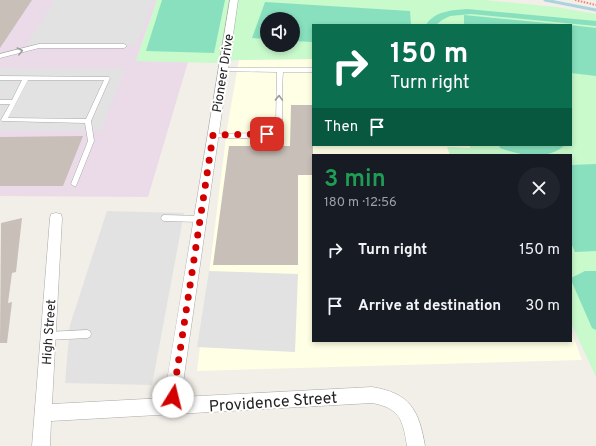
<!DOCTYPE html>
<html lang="en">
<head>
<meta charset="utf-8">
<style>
	body { margin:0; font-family:Overpass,sans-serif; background:#20242c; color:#f1f3f6; height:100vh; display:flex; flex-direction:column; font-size:15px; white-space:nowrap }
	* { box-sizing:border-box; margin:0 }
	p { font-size:13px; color:#9ea1a6 }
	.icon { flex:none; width:22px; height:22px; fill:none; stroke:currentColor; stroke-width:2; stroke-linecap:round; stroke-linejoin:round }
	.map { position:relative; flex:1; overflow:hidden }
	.panel { position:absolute; left:312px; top:154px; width:260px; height:188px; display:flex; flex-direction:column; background:#171b24; border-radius:0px; box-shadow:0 2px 6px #0003 }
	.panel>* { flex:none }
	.top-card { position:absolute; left:312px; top:24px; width:260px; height:122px; border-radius:0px; box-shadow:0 2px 6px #0003; background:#0b6e4f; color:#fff; overflow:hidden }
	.controls { position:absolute; left:260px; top:12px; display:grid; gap:8px }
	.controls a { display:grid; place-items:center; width:40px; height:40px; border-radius:50%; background:#171b24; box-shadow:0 2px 6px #0003; font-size:20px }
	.pin { position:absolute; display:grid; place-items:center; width:34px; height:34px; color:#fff; margin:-17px; border-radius:8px; box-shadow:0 2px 6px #0006 }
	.me { position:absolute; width:44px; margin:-22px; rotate:9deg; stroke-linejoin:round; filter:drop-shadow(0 0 3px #0008) }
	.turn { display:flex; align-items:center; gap:14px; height:84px; padding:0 12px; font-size:18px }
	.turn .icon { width:52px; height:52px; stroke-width:2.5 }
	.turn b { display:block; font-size:28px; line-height:34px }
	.then { display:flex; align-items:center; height:38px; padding:0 12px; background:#0003; gap:8px; font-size:15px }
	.round { display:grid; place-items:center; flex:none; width:42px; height:42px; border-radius:21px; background:#20242c }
	.headline { display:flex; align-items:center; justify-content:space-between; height:68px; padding:0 12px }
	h1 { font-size:24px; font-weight:600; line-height:30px; color:#1e9e55 }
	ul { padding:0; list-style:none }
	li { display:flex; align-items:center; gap:12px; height:56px; padding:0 12px }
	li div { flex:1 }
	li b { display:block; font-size:15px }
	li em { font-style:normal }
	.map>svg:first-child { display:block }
</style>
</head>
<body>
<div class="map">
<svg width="596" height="446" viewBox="0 0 596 446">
	<rect width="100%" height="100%" fill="#f2efe9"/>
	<polygon fill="#ebdbe8" points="0,0 157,0 136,61 188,62 148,197 0,196"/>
	<polygon fill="#ffffe5" points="313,59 313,145 470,145 470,148 448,148 450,155 313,155 313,341 571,341 571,330 582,360 197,371 227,129 239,60"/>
	<path fill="#c8facc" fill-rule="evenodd" d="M157 0H484L556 7 596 14V377L571 323V155H450L447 147 470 148V145H571V25H313V59L236 60 215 63 136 61ZM267 19H293V45H267Z"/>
	<g fill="#88e0be">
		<polygon points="162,0 225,0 214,53 146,51"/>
		<polygon points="265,2 410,11 411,25 313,25 313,42 293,41 293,19 267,19 267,39 252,38"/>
		<path d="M467 9 596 21V26L471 14 450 16 442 20 436 25H426C434 11 453 10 467 9Z"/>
		<polygon points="464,15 568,25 464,25"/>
		<polygon points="571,25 596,28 596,76 571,73"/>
		<path d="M499 145H565C548 161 519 155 500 148Z"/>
		<polygon points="596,164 596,251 575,252 571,243 571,165"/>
		<polygon points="585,271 596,271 596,330 592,328 571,280 571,278"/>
	</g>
	<g fill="#e2e2e2">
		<polygon points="54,0 153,0 137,45 27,45"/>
		<polygon points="0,68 125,69 101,131 0,130 0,97 3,92 0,92"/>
		<polygon points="107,211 184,213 152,385 65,383 70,325"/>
		<polygon points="209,271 298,274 295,352 197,347"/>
	</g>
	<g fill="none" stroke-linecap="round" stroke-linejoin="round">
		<polyline stroke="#aad3df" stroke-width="3" points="545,0 596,10"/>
	</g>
	<g fill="#c7bfb8">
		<polygon points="0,0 32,0 0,48"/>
		<polygon points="291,105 313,105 313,175 298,175 298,265 213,265 229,146 290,146"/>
		<polygon points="83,136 63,186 0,186 0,137"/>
		<polygon points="22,218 16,272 12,273 8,303 12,302 7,343 0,343 1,223"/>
	</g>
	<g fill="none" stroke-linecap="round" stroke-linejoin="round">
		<g stroke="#a9a9a9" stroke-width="1">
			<g id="lane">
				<polygon points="39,44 124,44 127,46 124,48 39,48 0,58 0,54"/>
				<path d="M222 68H313V72H283C282 83 282 95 282 106 282 111 283 117 282 122 278 143 229 138 213 137L210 135 211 134 260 133C267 131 272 129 276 123L277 72 220 71V69Z"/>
				<path d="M0 76 109 77 110 78 91 121 94 141 76 186H74L71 184 88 141 85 123 2 121 1 120 10 104H0V100H12L22 80H0ZM28 80H104L86 119 8 118Z"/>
				<polygon points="164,215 200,216 202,217 203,219 202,221 200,222 164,221 162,220 161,218 162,216"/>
				<polygon points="87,330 90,331 91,334 90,337 87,338 48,340 45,339 44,336 45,333 48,332"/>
			</g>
		</g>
		<g stroke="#a9a9a9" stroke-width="1">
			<path id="street" d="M230 0H238L181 397 372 387C410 393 419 410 425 446H407C403 420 400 408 372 403L51 421 50 446H32L50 218 51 214 56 213 61 214 62 218 52 404 164 398Z"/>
		</g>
		<polyline stroke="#fa8072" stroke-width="2" stroke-dasharray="1.5 1.5" stroke-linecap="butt" points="575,0 596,5"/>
		<use href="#lane" fill="#fff" fill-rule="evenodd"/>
		<use href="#street" fill="#fff" fill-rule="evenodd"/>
	</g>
	<defs><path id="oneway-chevron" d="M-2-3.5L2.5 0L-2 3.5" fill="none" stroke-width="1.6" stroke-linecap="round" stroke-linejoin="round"/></defs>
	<g stroke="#9c9c9c">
		<use href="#oneway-chevron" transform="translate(20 51) rotate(-14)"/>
		<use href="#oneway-chevron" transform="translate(279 98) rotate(-88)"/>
	</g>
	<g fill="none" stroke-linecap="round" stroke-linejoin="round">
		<polyline stroke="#d40000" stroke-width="7" stroke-dasharray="0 12.6" points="173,397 213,135 267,134"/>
	</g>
	<g text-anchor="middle" stroke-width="4" stroke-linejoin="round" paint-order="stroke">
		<g font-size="13" fill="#222" stroke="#fff">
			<text transform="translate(222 73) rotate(-81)" y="5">Pioneer Drive</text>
			<text transform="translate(48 332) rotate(-86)" y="5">High Street</text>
		</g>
		<g font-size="16" fill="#222" stroke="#fff">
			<text transform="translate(273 401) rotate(-4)" y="6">Providence Street</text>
		</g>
	</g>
</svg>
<div class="controls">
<a><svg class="icon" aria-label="sound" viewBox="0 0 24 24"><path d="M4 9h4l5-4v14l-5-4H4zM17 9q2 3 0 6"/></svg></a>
</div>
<div class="pin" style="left:267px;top:134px;background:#d93025"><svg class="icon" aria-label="arrive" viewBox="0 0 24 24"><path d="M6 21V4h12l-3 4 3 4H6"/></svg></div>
<svg class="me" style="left:173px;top:397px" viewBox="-20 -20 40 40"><circle r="19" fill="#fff"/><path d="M0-13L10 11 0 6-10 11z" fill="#d40000"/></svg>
<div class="top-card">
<div class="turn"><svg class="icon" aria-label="right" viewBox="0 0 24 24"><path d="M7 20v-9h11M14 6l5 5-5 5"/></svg><div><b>150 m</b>Turn right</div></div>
<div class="then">Then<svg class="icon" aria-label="arrive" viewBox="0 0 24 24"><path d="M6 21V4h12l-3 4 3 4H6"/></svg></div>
</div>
<section class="panel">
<div class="headline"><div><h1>3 min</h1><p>180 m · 12:56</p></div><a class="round"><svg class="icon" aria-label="close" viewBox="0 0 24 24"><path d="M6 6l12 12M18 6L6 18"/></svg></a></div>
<ul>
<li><svg class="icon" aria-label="right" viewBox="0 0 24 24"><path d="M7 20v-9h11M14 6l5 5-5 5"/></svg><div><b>Turn right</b></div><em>150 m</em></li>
<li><svg class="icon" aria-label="arrive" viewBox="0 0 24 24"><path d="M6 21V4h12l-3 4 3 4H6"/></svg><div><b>Arrive at destination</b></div><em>30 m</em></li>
</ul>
</section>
</div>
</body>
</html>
